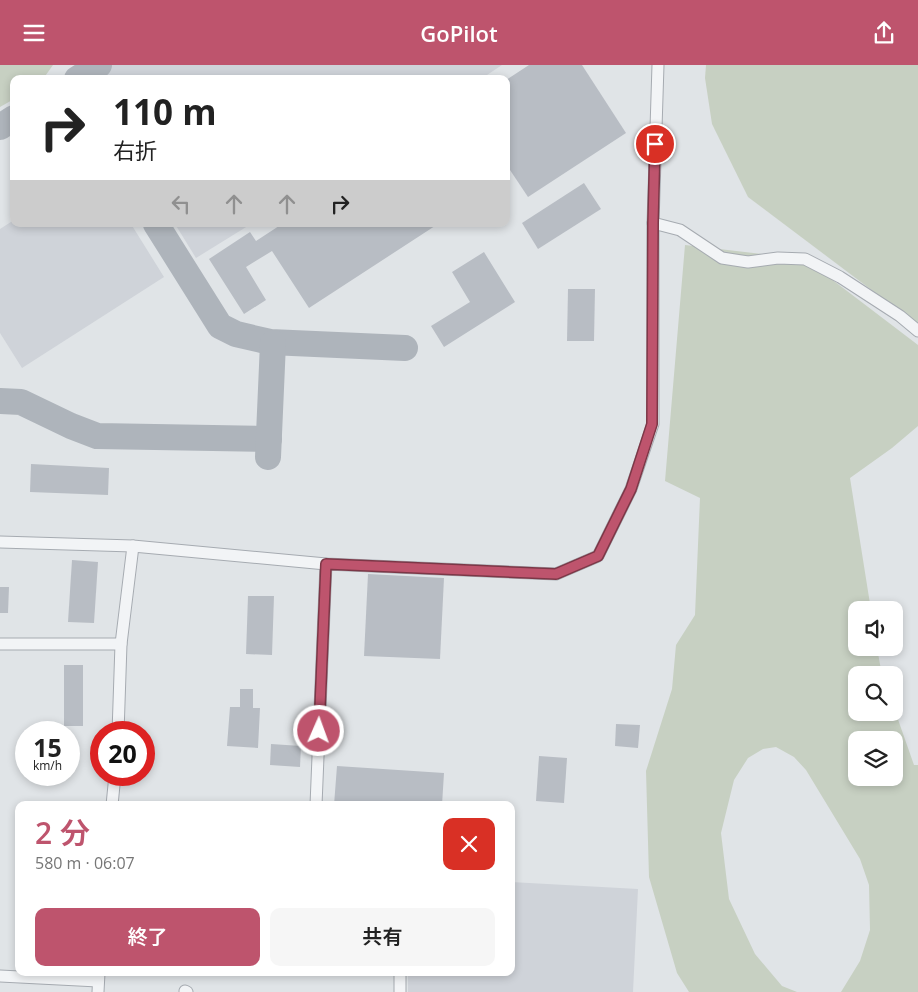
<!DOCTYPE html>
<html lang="ja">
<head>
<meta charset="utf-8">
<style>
	body { margin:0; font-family:"Open Sans","Noto Sans JP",sans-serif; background:#f6f6f6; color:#222; height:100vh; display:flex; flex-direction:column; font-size:19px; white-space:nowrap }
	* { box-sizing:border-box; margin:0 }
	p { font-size:16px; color:#767676 }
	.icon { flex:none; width:28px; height:28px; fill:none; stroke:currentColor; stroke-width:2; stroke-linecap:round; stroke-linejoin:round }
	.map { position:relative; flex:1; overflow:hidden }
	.drawer { position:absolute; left:15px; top:736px; width:500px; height:175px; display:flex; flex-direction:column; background:#fff; border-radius:10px; box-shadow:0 2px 8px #0003 }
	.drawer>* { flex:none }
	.guide { position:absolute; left:10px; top:10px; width:500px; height:152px; border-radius:10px; box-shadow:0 2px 8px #0003; background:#fff; color:#222; overflow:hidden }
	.fabs { position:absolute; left:848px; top:536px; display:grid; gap:10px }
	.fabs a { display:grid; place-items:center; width:55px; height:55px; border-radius:10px; background:#fff; box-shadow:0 2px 8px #0003; font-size:25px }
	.speed { position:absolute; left:15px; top:656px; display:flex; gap:10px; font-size:25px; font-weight:700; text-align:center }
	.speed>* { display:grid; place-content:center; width:65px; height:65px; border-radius:50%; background:#fff; box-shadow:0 2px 8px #0003; line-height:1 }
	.speed small { font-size:12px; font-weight:400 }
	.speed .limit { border:8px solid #d22; background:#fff; color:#111 }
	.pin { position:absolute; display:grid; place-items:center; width:42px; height:42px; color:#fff; margin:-21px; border:2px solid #fff; border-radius:50%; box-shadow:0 1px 5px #0007 }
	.me { position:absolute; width:55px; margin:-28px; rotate:2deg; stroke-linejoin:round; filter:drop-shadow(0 0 4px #0008) }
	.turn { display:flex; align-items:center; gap:18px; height:105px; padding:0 20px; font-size:22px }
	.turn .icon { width:65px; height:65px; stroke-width:2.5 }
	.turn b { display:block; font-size:35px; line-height:42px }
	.lanes { display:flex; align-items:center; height:48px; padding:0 20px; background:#0003; justify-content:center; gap:25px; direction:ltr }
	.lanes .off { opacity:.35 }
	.round { display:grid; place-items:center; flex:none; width:52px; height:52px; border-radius:10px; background:#f6f6f6 }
	.head { display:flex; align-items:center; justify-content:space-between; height:85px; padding:0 20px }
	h1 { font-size:30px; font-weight:600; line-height:38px; color:#be546d }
	.action { display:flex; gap:10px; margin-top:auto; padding:10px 20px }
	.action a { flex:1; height:58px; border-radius:10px; background:#be546d; color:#fff; font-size:20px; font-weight:600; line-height:58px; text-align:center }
	.action a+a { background:#f6f6f6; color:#222 }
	header { display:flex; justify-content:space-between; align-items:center; height:65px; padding:0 20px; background:#be546d; color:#fff; font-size:22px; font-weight:600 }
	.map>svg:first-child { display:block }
</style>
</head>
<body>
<header><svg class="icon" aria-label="menu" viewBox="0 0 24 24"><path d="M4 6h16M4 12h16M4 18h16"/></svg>GoPilot<svg class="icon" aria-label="share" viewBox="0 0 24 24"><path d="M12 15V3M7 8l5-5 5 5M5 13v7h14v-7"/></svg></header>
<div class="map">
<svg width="918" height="927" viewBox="0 0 918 927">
	<rect width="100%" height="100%" fill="#e0e4e7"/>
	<g fill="#cfd3d9">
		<polygon points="77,0 502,0 481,14 85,14"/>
		<polygon points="14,155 14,159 131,159 164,212 22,303 0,268 0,164"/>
		<polygon points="175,159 251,159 196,193"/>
		<polygon points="511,817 638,824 633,927 408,927 408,908 511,908"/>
	</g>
	<g fill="#c7d0c2" fill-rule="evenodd">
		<polygon points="0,0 53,0 43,14 14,14 14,34 0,42"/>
		<polygon points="706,0 918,0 918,260 748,132 712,59 705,13"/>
		<path d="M685 180 805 194 918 280V361L892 383 850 413 871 545H856V582L877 583 882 610H856V648H894V643L914 700H918V927H841L860 896 870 865 869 820 860 794 806 705 794 692 776 682 763 684 748 693 734 715 721 768 729 834 755 889 782 921 797 927H689L677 908 649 812 646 706 672 624 676 580 695 550 700 433 665 416ZM856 675H894V712H856Z"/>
	</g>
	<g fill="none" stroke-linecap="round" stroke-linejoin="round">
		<g stroke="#aeb4bb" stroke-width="26">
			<polyline points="77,14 99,0"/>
			<polyline points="0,62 14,53"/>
			<polyline points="156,159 220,261 236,269 270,277 405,283"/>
			<polyline points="0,336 21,337 71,361 97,371 269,374"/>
			<polyline points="268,392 273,278"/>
		</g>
	</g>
	<g fill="#b8bdc4">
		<polygon points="529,0 582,0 626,68 528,132 506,99 506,15"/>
		<polygon points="584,118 601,144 538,184 522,158"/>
		<polygon points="282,159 438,159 309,243 272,186 246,202 266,235 244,249 209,194 250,167 256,176"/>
		<polygon points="484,187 515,237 444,282 431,261 470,237 452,207"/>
		<polygon points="568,224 595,224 594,276 567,276"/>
		<polygon points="31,399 109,403 108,430 30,427"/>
		<polygon points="72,495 98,497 94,558 68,557"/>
		<polygon points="368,509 444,513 440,594 364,591"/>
		<polygon points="0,522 9,522 8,548 0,548"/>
		<polygon points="248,531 274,531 272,590 246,589"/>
		<rect x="64" y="600" width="19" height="61"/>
		<polygon points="240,624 253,624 253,643 260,643 258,683 227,681 230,642 240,642"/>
		<polygon points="616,659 640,660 638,683 615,681"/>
		<polygon points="271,679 301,681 300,702 270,700"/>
		<polygon points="539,691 567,693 564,738 536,736"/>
		<polygon points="337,701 444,708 442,740 396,740 362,738 361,740 334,740"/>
	</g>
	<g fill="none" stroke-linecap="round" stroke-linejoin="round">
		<g stroke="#a6abb1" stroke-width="13">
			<g id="minor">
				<polyline points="653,158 680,165 722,193 748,197 778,193 805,194 840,212 900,251 918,266"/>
				<polyline points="0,477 133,481 326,499 556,509 598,491 631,424 653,359 653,158 658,0"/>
				<polyline points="0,579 121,579"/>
				<polyline points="118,668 121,579 133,481"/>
				<polyline points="112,740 115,710"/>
				<polyline points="316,740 326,499"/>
				<polyline points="0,911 98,916"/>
				<polyline points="185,926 187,927"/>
				<polyline points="98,927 99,908"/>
				<polyline points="400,927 400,908"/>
			</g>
		</g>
		<use href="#minor" stroke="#f2f4f6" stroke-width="11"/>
	</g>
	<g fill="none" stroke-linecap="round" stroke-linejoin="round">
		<g stroke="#7c3747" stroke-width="12">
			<polyline id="route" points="319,666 326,499 556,509 598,491 631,424 652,359 653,158 655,79"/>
		</g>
		<use href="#route" stroke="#be546d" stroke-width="9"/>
	</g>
</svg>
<div class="fabs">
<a><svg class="icon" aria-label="sound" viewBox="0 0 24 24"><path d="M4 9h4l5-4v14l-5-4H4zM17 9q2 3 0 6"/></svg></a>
<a><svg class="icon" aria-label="search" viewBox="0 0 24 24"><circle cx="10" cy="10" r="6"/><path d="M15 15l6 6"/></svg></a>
<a><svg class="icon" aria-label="layers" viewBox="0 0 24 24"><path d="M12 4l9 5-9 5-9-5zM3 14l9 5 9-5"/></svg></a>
</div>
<div class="speed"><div>15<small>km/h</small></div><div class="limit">20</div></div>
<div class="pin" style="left:655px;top:79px;background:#d93025"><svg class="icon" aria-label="arrive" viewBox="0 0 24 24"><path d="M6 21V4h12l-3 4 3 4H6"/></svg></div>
<svg class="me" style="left:319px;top:666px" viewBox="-20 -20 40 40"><circle r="17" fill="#be546d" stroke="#fff" stroke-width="3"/><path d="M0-11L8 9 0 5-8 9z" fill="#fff"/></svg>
<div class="guide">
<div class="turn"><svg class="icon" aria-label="right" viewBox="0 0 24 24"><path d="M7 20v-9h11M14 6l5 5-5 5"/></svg><div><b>110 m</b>右折</div></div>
<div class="lanes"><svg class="icon off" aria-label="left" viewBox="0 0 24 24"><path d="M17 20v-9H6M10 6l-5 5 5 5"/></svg><svg class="icon off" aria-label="ahead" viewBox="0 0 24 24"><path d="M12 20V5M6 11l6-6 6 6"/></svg><svg class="icon off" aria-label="ahead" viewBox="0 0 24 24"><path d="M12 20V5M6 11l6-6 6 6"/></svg><svg class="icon" aria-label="right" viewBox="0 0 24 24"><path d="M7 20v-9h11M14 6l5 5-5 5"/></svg></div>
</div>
<section class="drawer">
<div class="head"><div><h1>2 分</h1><p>580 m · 06:07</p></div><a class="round" style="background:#d93025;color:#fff"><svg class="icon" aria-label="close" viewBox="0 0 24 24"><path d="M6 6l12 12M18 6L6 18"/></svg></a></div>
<div class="action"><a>終了</a><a>共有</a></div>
</section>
</div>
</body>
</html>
